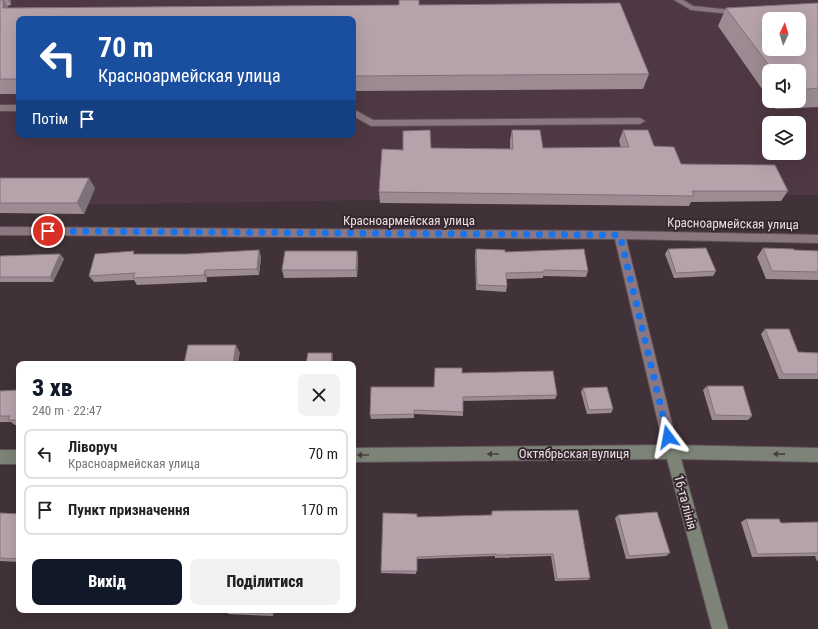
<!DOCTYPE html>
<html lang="uk">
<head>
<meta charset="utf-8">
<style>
	body { margin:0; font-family:"Roboto Condensed",sans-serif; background:#f2f2f2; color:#222; height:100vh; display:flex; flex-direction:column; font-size:15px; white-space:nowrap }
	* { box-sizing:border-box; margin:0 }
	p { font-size:13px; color:#767676 }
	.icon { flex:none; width:22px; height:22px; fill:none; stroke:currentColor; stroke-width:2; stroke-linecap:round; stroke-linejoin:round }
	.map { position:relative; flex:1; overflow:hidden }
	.details { position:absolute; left:16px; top:361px; width:340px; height:252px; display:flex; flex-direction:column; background:#fff; border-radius:8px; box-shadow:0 4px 16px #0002 }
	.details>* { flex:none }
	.hud { position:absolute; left:16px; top:16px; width:340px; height:122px; border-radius:8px; box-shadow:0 4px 16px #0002; background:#1a4fa0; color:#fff; overflow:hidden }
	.needle { width:26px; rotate:4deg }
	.controls { position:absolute; left:762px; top:12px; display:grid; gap:8px }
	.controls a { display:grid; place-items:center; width:44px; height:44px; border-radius:8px; background:#fff; box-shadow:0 4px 16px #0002; font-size:20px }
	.pin { position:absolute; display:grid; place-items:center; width:34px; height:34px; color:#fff; margin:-17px; border:2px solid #fff; border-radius:50%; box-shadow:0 1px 4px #0007 }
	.me { position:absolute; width:44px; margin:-22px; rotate:347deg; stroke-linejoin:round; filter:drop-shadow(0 0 3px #0008) }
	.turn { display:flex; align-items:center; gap:14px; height:84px; padding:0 16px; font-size:18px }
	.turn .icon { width:52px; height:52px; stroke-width:2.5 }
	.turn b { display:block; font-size:28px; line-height:34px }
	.then { display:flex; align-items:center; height:38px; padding:0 16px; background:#0003; gap:8px; font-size:15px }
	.round { display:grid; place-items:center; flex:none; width:42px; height:42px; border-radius:8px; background:#f2f2f2 }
	.overview { display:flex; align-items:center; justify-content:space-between; height:68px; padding:0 16px }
	h1 { font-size:24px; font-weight:800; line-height:30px; color:#111827 }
	.primary-button { display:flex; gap:8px; margin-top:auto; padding:8px 16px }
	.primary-button a { flex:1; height:46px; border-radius:8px; background:#111827; color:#fff; font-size:16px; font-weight:800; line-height:46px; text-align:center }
	.primary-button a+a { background:#f2f2f2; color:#222 }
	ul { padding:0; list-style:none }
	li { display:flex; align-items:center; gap:12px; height:50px; margin:0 8px 6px; padding:0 8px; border:2px solid #e0e0e0; border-radius:8px }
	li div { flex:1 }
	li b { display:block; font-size:15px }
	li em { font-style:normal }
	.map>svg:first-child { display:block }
</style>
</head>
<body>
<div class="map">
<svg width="818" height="629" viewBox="0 0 818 629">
	<rect width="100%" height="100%" fill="#413138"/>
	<path fill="#4e3843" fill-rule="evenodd" d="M0 0H818V195H695L0 206ZM19 19H353V135H19ZM769 19H799V49H769ZM769 71H799V101H769ZM769 123H799V153H769Z"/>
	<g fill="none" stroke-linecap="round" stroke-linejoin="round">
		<g stroke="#5e5057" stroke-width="2">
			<g id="lane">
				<polygon points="674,0 683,0 693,6 741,11 745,13 741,15 691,10"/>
				<rect x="0" y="105" width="19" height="6"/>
				<polygon points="353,109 373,120 640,118 645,121 640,124 371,126 353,116"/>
			</g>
		</g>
		<g stroke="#5e5057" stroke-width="2">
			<polygon id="street" points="0,227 620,231 818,235 818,243 626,239 679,452 677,457 672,459 667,457 665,452 615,239 0,235"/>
		</g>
		<g stroke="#5e5057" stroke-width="2">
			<g id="secondary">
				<polygon points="672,445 818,448 818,462 681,459 728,629 712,629 667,459 353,462 353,448"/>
				<rect x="0" y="450" width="19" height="14"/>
			</g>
		</g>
		<use href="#lane" fill="#8a7780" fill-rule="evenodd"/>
		<use href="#street" fill="#8a7780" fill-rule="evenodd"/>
		<use href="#secondary" fill="#7d8477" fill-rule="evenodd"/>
	</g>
	<g fill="#9c8b93">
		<polygon points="0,0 11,0 11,5 7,6 8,8 419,5 649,74 643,89 353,91 353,19 19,19 19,94 0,94"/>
		<polygon points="818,3 818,107 776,109 770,101 799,101 799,71 769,71 769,99 718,26 726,8"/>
		<polygon points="512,130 543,148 621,147 619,141 623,130 654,146 681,164 788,191 781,201 691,202 689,206 380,203 379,192 403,150 431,148 510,149 510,140"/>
		<polygon points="0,178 95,188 84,214 0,213"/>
		<polygon points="763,248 794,250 818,251 818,280 766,279 757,257"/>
		<polygon points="476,249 505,252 588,271 586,277 543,276 543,278 507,279 507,286 506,292 476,290 475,255"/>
		<polygon points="668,249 716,271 713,276 674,278 665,254"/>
		<polygon points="259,250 261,257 259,275 207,277 207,282 137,285 134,280 94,282 89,276 135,254 187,254"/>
		<polygon points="357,251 358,259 357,277 284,278 282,270"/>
		<polygon points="60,254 64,259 53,282 0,282 0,256"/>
		<polygon points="765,329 798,352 818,353 818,379 779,379 761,334"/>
		<polygon points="462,373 557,395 555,399 463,401 463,416 414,414 414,418 371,419 370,415 434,387"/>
		<polygon points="707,386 752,416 748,420 712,420 703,390"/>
		<polygon points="583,388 613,409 611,413 587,414 581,392"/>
		<polygon points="19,390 19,425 15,425 11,422 0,422 0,391"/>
		<polygon points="492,511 590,578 588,580 555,581 551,556 495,558 495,556 417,559 416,574 381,573 381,571 417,517 491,515"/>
		<polygon points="0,513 19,514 19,562 0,561"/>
		<polygon points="618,515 670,553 666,556 626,559 615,518"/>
		<polygon points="746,519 781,523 818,522 818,561 817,561 815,556 752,557 741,522"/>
		<polygon points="226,610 274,610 273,616 229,614 226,612"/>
	</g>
	<g fill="#7f7178">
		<polygon points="3,0 4,0 11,12 3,8"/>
		<polygon points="8,0 11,0 11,5"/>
		<polygon points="89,178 95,188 84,214 77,203"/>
		<polygon points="259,250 261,257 259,275 257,269"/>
		<polygon points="357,251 358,259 357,277 356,270"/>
		<polygon points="60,254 64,259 53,282 50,277"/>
		<polygon points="205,270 207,277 207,282 204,275"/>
		<polygon points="236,345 240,353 238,364 233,364"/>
		<polygon points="332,353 333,358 332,364 331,364"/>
		<polygon points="271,610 274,610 273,616 271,614"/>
	</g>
	<g fill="#b5a2ab" stroke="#7f7178" fill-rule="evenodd">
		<polygon points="0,0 3,0 3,8 399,5 399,0 419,0 419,5 620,3 649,74 353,76 353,19 19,19 19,79 0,79"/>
		<path d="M818 3V88L799 90V71H773L726 8ZM769 19H799V49H769Z"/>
		<polygon points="430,130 431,148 513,149 512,130 540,130 543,148 629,147 623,130 648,130 654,146 674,147 681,164 775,165 788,191 692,191 694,196 379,192 382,149 403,150 403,131"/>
		<polygon points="0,178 89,178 77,203 0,203"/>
		<polygon points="706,248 716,271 676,273 668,249"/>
		<polygon points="763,248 794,249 794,250 818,251 818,272 772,271"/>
		<polygon points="476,249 505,250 505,252 584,249 588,271 544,270 544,272 506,273 507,286 477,285"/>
		<polygon points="259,250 257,269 205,270 204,275 133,278 135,273 89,276 95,254 134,251 133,254 187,254"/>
		<polygon points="285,251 357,251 356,270 282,270"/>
		<polygon points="60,254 50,277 0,277 0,256"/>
		<polygon points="765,329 789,329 798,352 818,353 818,374 783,374"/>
		<polygon points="188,345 236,345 233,364 184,364"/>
		<polygon points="308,353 332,353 331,364 306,364"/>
		<polygon points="435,368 462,368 462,373 553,371 557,395 463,397 463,412 414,410 414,414 370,415 371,387 434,387"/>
		<polygon points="707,386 743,386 752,416 715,415"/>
		<polygon points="607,387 613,409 589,410 583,388"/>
		<polygon points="19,390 19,420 8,420 10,416 0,416 0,391"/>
		<polygon points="578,510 590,578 557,579 553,554 496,555 496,554 417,557 417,571 381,571 383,513 417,514 417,517 492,515 492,511"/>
		<polygon points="657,512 670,553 629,556 618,515"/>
		<polygon points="0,513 19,514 19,559 0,558"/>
		<polygon points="746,519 779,519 781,523 818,522 818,553 757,554"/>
		<polygon points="226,610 271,610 271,614 226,612"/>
	</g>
	<defs><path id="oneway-solid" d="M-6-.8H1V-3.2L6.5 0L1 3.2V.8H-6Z"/></defs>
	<g fill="#483e40">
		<use href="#oneway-solid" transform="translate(493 454) rotate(180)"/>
		<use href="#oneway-solid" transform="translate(779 454) rotate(-179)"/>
		<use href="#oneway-solid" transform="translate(363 455) rotate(180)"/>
	</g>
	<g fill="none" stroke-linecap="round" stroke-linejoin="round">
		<polyline stroke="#1a73e8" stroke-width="7" stroke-dasharray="0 12.6" points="48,231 620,235 668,437"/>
	</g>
	<g text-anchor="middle" stroke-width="4" stroke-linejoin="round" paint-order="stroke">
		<g font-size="13" fill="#eadfe4" stroke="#36272e">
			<text x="409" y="225">Красноармейская улица</text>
			<text transform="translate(733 223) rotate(1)" y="5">Красноармейская улица</text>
			<text x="574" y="458">Октябрьская вулиця</text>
			<text transform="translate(686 502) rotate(75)" y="5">16-та лінія</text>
		</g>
	</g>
</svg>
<div class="controls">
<a><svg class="needle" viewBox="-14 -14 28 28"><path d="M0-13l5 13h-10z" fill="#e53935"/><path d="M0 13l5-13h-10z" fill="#767676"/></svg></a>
<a><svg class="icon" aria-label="sound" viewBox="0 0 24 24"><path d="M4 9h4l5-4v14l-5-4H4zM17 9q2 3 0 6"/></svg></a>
<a><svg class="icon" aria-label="layers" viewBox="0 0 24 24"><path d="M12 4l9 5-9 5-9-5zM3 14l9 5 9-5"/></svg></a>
</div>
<div class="pin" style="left:48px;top:231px;background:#d93025"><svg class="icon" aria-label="arrive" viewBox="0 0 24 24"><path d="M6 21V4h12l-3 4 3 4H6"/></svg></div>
<svg class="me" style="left:668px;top:437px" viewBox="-20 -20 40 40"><path d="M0-17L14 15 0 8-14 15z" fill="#1a73e8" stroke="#fff" stroke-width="4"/></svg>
<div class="hud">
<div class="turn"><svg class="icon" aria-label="left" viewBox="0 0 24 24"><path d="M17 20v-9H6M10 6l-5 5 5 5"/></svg><div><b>70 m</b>Красноармейская улица</div></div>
<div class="then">Потім<svg class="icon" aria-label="arrive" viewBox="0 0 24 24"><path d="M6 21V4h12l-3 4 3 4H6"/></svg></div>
</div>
<section class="details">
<div class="overview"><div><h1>3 хв</h1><p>240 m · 22:47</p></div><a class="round"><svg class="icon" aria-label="close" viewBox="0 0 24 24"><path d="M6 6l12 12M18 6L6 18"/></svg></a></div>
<ul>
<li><svg class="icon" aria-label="left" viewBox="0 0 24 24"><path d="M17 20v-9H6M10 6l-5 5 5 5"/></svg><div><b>Ліворуч</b><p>Красноармейская улица</p></div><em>70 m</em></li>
<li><svg class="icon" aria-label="arrive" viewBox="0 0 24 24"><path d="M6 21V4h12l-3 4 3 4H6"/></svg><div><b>Пункт призначення</b></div><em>170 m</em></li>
</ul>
<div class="primary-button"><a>Вихід</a><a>Поділитися</a></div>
</section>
</div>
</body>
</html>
